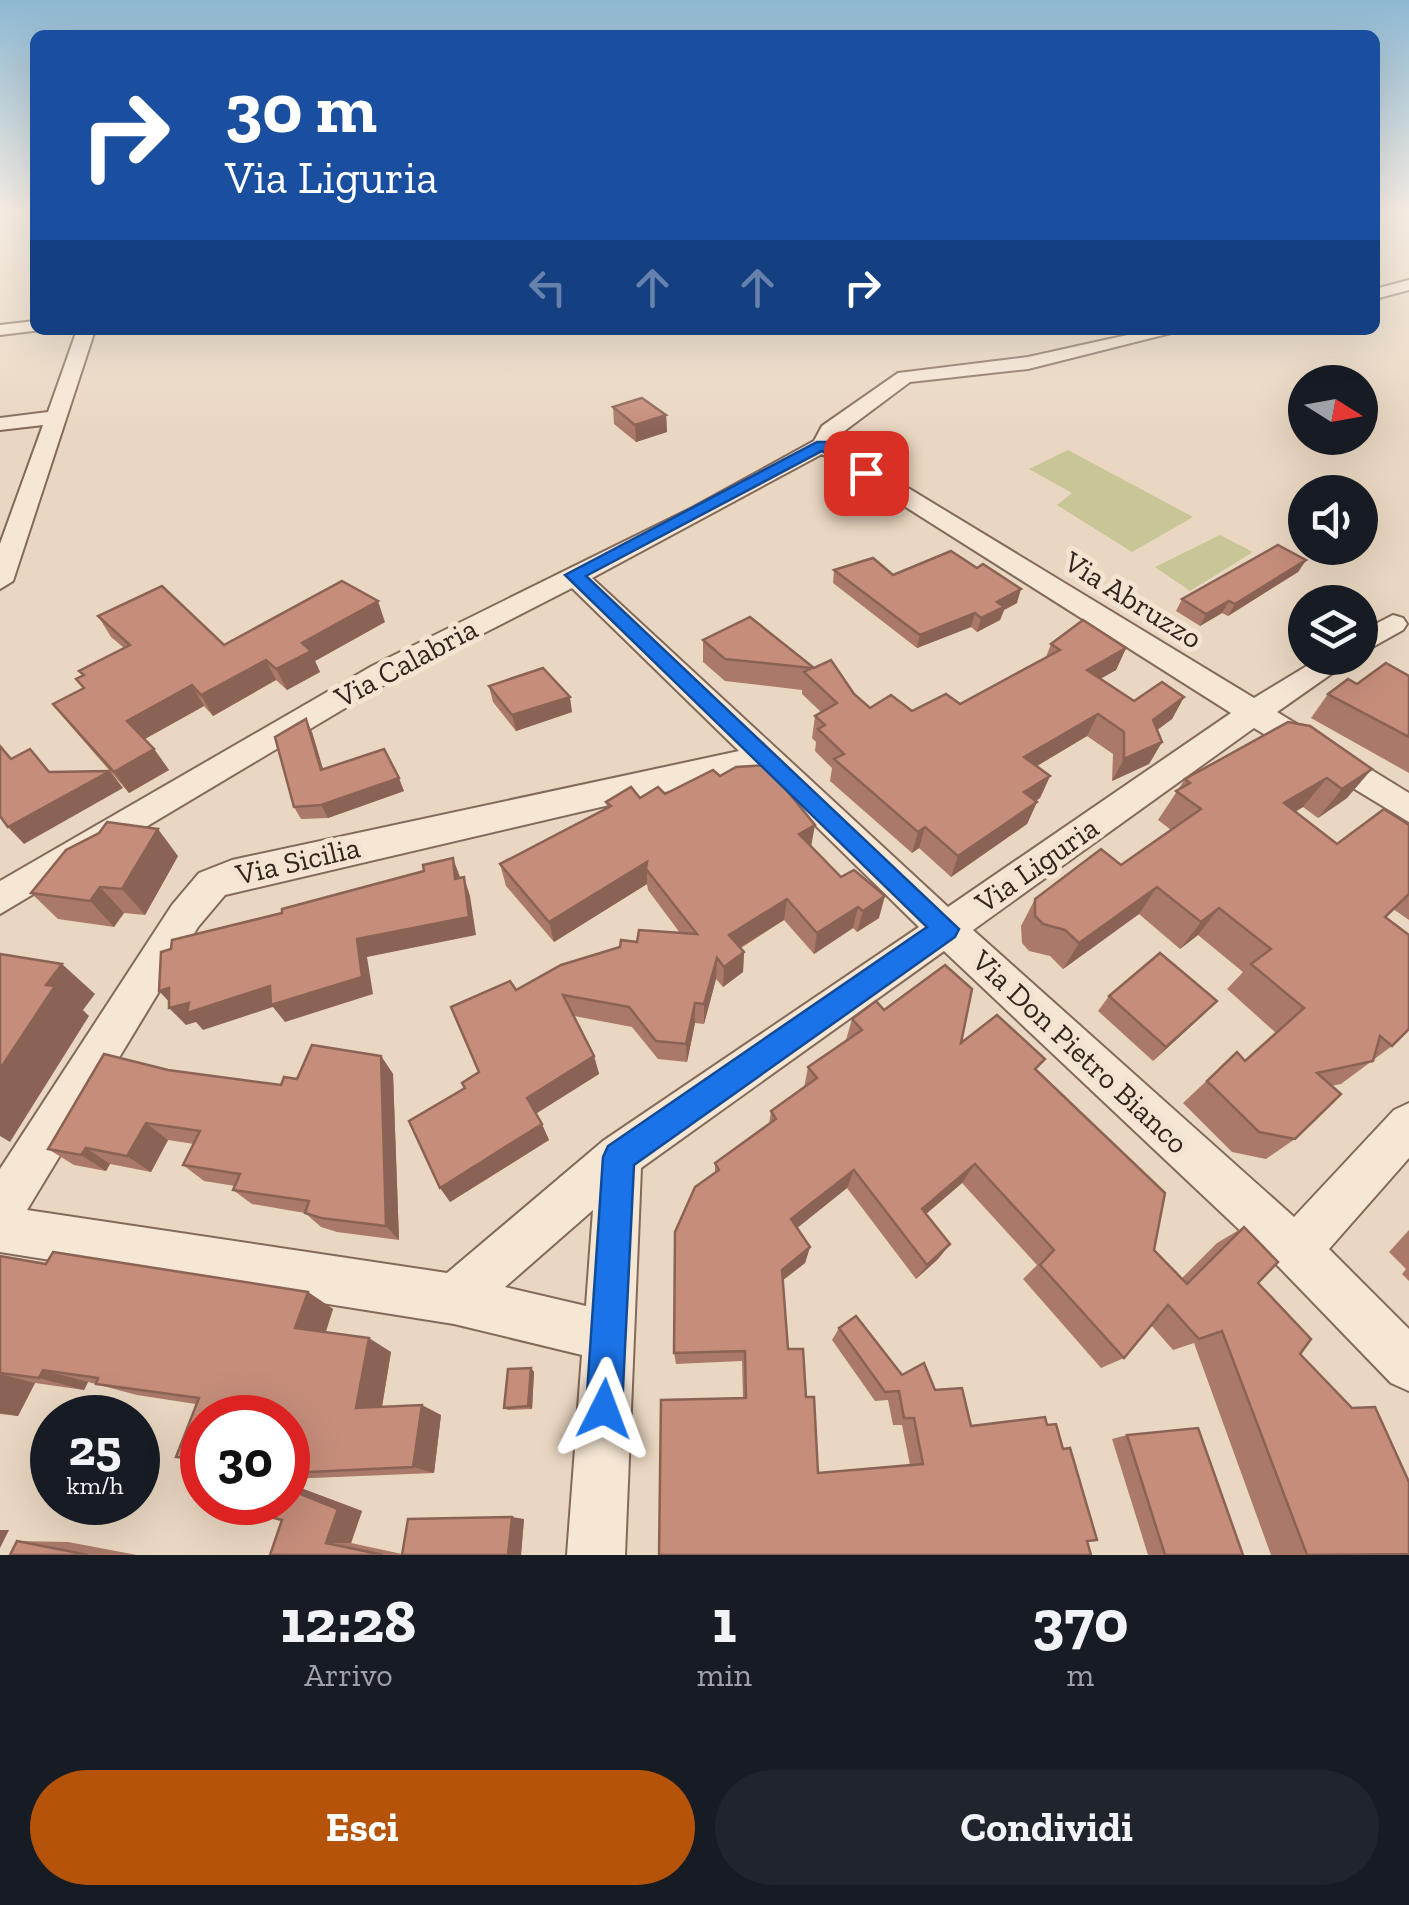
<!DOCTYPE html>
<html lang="it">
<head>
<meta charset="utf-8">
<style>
	body { margin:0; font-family:"Zilla Slab",serif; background:#20242c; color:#f1f3f6; height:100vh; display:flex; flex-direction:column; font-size:38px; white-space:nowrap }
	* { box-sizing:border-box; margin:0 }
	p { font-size:32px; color:#9ea1a6 }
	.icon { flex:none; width:55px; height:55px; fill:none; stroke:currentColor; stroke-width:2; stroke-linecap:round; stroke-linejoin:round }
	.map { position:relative; height:1555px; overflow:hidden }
	.drawer { display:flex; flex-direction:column; background:#171b24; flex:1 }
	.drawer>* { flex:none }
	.top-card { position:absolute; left:30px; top:30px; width:1350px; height:305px; border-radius:15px; box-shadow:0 10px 40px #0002; background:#1a4fa0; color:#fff; overflow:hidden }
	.needle { width:65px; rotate:101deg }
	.controls { position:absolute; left:1288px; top:365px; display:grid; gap:20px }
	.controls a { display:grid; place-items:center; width:90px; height:90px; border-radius:50%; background:#171b24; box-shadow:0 10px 40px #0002; font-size:50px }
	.speed { position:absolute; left:30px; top:1395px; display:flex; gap:20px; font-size:50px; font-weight:700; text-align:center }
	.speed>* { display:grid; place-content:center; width:130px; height:130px; border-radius:50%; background:#171b24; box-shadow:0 10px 40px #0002; line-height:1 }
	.speed small { font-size:25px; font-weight:400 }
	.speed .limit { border:15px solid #d22; background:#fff; color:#111 }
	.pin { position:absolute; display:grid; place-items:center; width:85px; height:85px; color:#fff; margin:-42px; border-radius:20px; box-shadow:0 5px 15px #0006 }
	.me { position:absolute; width:110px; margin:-55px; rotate:3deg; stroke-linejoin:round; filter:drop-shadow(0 0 8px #0008) }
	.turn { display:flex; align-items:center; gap:35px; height:210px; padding:0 30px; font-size:45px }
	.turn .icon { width:130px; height:130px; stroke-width:2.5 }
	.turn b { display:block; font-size:70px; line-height:85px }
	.lanes { display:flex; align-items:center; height:95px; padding:0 30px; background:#0003; justify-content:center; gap:50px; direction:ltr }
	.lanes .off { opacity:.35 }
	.eta { display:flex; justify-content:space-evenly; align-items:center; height:170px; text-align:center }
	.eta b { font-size:60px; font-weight:800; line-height:70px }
	.cta { display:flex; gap:20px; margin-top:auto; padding:20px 30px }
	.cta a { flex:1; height:115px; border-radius:60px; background:#b45309; color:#fff; font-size:40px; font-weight:800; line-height:115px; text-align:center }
	.cta a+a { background:#20242c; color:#f1f3f6 }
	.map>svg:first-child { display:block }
</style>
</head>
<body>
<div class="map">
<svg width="1409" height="1555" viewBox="0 0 1409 1555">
	<rect width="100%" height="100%" fill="#ead7c1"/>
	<g fill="#c8c596">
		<polygon points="1068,450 1193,517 1132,552 1057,505 1072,493 1029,469"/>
		<polygon points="1220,535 1253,552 1190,591 1155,567"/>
	</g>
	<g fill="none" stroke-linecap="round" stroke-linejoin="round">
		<g stroke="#83695a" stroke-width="4">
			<g id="street">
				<polygon points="1409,280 1409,290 1375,299 1375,289"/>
				<polygon points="35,321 35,330 41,330 0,335 0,325"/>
				<polygon points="77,330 95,330 13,581 0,589 0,544 43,425 0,430 0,418 48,412"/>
				<path d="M1150 330H1183L1028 369 910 382 839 435 834 443 1254 698 1320 658H1354L1277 712 1409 793V822L1254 728 973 930 1294 1217 1394 1110 1409 1103V1158L1329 1249 1409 1329V1391L1391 1383 1279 1267 944 951 641 1168 625 1555H567L582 1355 454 1324 0 1252V1169L172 905 199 873 232 860 739 751 572 588 392 680 0 914V881L372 666 692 508 814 441 822 426 898 373 1028 357ZM822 454 1231 713 948 907 592 578ZM759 770 919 927 603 1141 447 1273 27 1210 198 927 225 895ZM593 1210 586 1306 505 1287Z"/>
				<polygon points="1393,615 1403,618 1407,624 1403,630 1360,654 1360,632"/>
			</g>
		</g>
		<use href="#street" fill="#f6e6d4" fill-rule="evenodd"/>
	</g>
	<g fill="#aa7969">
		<polygon points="613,407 666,415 667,432 636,442 614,424"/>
		<polygon points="1306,560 1298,572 1228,616 1222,613 1200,626 1176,611 1182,599"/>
		<polygon points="834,570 893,575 1017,603 1004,610 1000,620 977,632 971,627 917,648 833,583"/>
		<polygon points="98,616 224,645 385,622 315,661 320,672 287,690 276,680 213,716 204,706 145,739 154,749 169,770 129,793 69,724 53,704 83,688 76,679 83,676 79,671 124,648 111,637"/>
		<polygon points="703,640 814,668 854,694 870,708 912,711 960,704 1046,657 1051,644 1126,648 1116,670 1100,679 1134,701 1184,697 1172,719 1157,730 1162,742 1149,764 1112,781 1113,754 1087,736 1037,766 1050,776 1040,798 1036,801 1037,802 1027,824 951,877 919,848 912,853 830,781 832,768 815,751 816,742 812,738 815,716 821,712 802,694 802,690 725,681 703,662"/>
		<polygon points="1409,676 1409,773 1311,718 1328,694 1357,684"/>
		<polygon points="489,686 572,712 516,731 493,702"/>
		<polygon points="1310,726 1347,798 1318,818 1303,807 1295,812 1337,844 1409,825 1409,920 1393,909 1385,917 1392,1046 1341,1084 1331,1086 1295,1139 1266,1159 1232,1152 1183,1103 1237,1052 1245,1061 1276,1033 1227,989 1243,972 1198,935 1180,949 1139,914 1063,969 1050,956 1029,951 1022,943 1021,926 1035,899 1121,865 1171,830 1158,820 1185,779"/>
		<polygon points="312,732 323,769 404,791 328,818 301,819 294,807"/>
		<polygon points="720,776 811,847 879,918 857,932 853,928 814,954 784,920 741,948 744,952 743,972 723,987 716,979 704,1024 695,1023 687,1062 658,1059 632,1027 574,1016 594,1056 599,1074 536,1113 549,1140 450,1202 465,1088 479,1072 516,990 637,942 680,933 648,890 647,884 554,942 506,886 500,864 607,808 606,802 665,794"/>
		<polygon points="178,856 145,915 124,913 114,927 58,919 31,893"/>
		<polygon points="1109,996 1217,1001 1203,1015 1153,1061 1098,1011"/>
		<polygon points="884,1010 961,1043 1037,1070 1154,1250 1181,1279 1217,1243 1244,1227 1258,1283 1300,1354 1398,1555 1271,1555 1194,1343 1173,1350 1151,1325 1124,1358 1101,1368 1023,1279 1037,1265 962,1183 926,1214 950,1244 938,1259 916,1279 847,1188 797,1228 810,1247 805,1263 783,1280 788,1349 806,1397 818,1473 910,1465 902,1425 893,1425 888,1400 875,1401 832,1340 839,1328 902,1375 935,1390 971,1426 1047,1425 659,1555 743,1398 742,1361 676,1364 674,1353 715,1173 715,1163 769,1124 771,1111 804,1088 808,1067 846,1040 852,1019"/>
		<polygon points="381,1056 393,1074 399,1240 337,1232 321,1227 305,1213 252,1204 233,1190 235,1186 204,1181 183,1165 194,1144 168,1140 151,1172 110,1164 106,1171 74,1165 48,1149 168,1070 281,1085"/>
		<polygon points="1409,1230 1409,1281 1402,1274 1406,1269 1389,1252"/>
		<polygon points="0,1256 46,1264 308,1292 333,1309 326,1332 391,1352 382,1407 441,1415 434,1473 288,1479 288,1418 137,1395 88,1382 84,1390 35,1383 18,1416 0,1414"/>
		<polygon points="531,1368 534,1372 532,1409 508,1410 504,1408"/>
		<polygon points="1127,1435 1243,1555 1148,1555 1112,1439"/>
		<polygon points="298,1487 362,1511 351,1543 402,1554 524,1519 521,1555 270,1555"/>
		<polygon points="17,1541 68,1542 137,1555 10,1555"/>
	</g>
	<g fill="#8b6355">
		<polygon points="666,415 667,432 636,442 635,425"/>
		<polygon points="1306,560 1298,572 1228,616 1235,604"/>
		<polygon points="1021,589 1017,603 1004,610 1000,620 977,632 981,618 997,602"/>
		<polygon points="378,601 385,622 315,661 320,672 287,690 276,669 302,643"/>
		<polygon points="1229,601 1222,613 1200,626 1206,614"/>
		<polygon points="975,613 971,627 917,648 920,635"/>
		<polygon points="1126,648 1116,670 1077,692 1087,670"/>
		<polygon points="266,660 276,680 213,716 201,695"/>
		<polygon points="192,685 204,706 141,741 127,721"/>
		<polygon points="570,697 572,712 516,731 512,715"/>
		<polygon points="1184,697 1172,719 1141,742 1153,720"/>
		<polygon points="1098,714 1087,736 1015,779 1024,757"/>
		<polygon points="306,719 312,732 327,783 321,770"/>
		<polygon points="1162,742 1149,764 1112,781 1124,759"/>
		<polygon points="154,749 169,770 129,793 114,772"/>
		<polygon points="1372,769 1347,798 1318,818 1342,789"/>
		<polygon points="110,771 123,788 24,844 8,827"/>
		<polygon points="1050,776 1040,798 1015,814 1024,792"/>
		<polygon points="399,778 404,791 328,818 321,805"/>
		<polygon points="1327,778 1303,807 1262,831 1284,803"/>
		<polygon points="1037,802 1027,824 951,877 958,856"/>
		<polygon points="815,825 811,847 799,834"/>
		<polygon points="925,827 919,848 912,853 918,832"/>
		<polygon points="158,829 178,856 145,915 122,889"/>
		<polygon points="453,858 460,877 455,879"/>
		<polygon points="647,862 647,884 554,942 549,922"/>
		<polygon points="464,877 470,896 476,935 367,957 373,994 285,1022 273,1007 203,1030 196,1022 186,1025 169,1008 174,1007 159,991 357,939"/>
		<polygon points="100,887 124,913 114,927 90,901"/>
		<polygon points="1157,887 1139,914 1063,969 1079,943"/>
		<polygon points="885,896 879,918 857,932 863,911"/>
		<polygon points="787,899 784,920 728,955 729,935"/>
		<polygon points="858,907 853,928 814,954 817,933"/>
		<polygon points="1219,908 1198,935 1180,949 1201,922"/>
		<polygon points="744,952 743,972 723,987 724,967"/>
		<polygon points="717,958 716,979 704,1024 704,1004"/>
		<polygon points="62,964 95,994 83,1010 89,1016 10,1142 0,1136 0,1069 46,985"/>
		<polygon points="1217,1001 1203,1015 1153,1061 1166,1047"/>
		<polygon points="695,1003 695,1023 687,1062 686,1044"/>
		<polygon points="381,1056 393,1074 399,1240 386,1226"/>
		<polygon points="594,1056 599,1074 534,1115 527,1098"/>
		<polygon points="146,1123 168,1140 151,1172 127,1156"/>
		<polygon points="542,1124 549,1140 450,1202 440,1188"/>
		<polygon points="86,1148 110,1164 106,1171 81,1155"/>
		<polygon points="975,1164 962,1183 912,1226 922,1209"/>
		<polygon points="854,1170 847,1188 787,1236 791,1219"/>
		<polygon points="950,1244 938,1259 916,1279 927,1265"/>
		<polygon points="810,1247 805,1263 778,1284 782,1270"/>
		<polygon points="308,1292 333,1309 322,1342 295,1328"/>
		<polygon points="369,1338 391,1352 380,1418 356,1408"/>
		<polygon points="531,1368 534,1372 532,1409 528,1406"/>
		<polygon points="43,1370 88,1382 84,1390 39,1378"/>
		<polygon points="0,1374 35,1383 18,1416 0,1413"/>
		<polygon points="422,1405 441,1415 434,1473 413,1467"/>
		<polygon points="288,1485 298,1487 362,1511 351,1543 326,1543 288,1489"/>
		<polygon points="512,1517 524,1519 521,1555 508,1555"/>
		<polygon points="0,1530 9,1530 0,1548"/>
	</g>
	<g fill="#c68d7a" stroke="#8b6355" stroke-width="2.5">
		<polygon points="642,398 666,415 635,425 613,407"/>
		<polygon points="1278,545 1306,560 1235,604 1229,601 1206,614 1182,599"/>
		<polygon points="951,551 977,568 983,564 1021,589 997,602 1004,607 981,618 975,613 920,635 834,570 873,558 893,575"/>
		<polygon points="342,581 378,601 302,643 311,651 276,669 266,660 201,695 192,685 127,721 154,749 114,772 53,704 84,688 76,679 84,675 79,671 130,645 98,616 162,586 224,645"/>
		<polygon points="750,617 814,668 831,660 854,694 870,708 891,695 912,711 946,694 960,704 1060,650 1051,644 1083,620 1126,648 1087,670 1134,701 1162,682 1184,697 1153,720 1162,742 1124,759 1124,732 1098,714 1024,757 1050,776 1024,792 1037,802 958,856 925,827 918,832 834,759 844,754 818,729 825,725 815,716 837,703 804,672 812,668 725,659 703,640"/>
		<polygon points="1386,663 1409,676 1409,737 1328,694 1348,679 1357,684"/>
		<polygon points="543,668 570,697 512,715 489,686"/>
		<polygon points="306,719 321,770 384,749 399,778 321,805 294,807 275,737"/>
		<polygon points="1288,722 1310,726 1372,769 1342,789 1327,778 1284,803 1337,844 1384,809 1409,825 1409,894 1385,917 1409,935 1409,1029 1392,1046 1380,1036 1373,1061 1317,1073 1341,1094 1295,1139 1259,1132 1207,1081 1237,1052 1245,1061 1304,1008 1251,964 1271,949 1219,908 1201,922 1157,887 1079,943 1065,930 1043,924 1035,916 1035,899 1101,849 1121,865 1201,809 1176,791 1190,783 1185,779"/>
		<polygon points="0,746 11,759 30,749 49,772 110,771 8,827 0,816"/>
		<polygon points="766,765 815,825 799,834 841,877 854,870 885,896 863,911 858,907 817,933 787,899 729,935 744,952 724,967 717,958 704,1004 695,1003 686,1044 656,1041 629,1007 563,995 594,1056 527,1098 542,1124 440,1188 409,1121 465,1088 462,1083 479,1072 451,1007 510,981 516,990 561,965 620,947 621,940 637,942 639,930 697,934 646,869 647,862 549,922 500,864 611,806 606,802 631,787 640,798 658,787 665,794 713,770 720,776 736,767"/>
		<polygon points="107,822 158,829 122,889 100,887 90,901 31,893 66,850 99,833"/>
		<polygon points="453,858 455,879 464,877 469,917 357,939 362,977 271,1005 270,986 187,1013 189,1003 169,1008 169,988 159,991 161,952 171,949 172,940 282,913 282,909 424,871 423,865"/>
		<polygon points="1160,953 1217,1001 1166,1047 1109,996"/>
		<polygon points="0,954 62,964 46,985 55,986 0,1069"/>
		<polygon points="945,965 972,989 961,1043 997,1015 1045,1059 1035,1069 1165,1193 1154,1250 1187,1284 1244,1227 1278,1262 1258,1283 1311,1339 1300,1354 1352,1408 1375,1407 1409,1482 1409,1554 1307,1555 1222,1331 1199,1339 1168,1305 1124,1358 1040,1265 1054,1250 975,1164 922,1209 950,1244 927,1265 854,1170 791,1219 810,1247 782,1270 788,1349 803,1349 806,1397 814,1397 818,1473 923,1464 914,1418 904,1418 899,1391 885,1392 839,1328 856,1316 902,1375 924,1363 935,1390 962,1388 971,1426 1045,1417 1047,1425 1056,1424 1063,1449 1070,1448 1097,1540 1087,1541 1091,1555 659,1555 661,1400 746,1398 745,1351 674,1353 675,1232 695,1187 719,1170 715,1163 776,1119 771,1111 817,1078 808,1067 862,1030 852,1019 876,1001 884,1010"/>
		<polygon points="312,1045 381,1056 386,1226 321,1218 305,1213 309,1201 233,1190 240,1174 183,1165 200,1131 146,1123 127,1156 86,1148 81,1155 48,1149 104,1054 168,1070 281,1085 284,1077 297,1079"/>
		<polygon points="53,1252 308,1292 295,1328 369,1338 356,1408 422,1405 413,1467 288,1473 288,1418 202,1418 202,1460 176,1457 199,1398 96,1384 98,1378 43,1370 39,1378 0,1373 0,1256 46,1264"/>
		<polygon points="531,1368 528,1406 504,1408 508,1369"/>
		<polygon points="1198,1428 1243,1555 1165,1555 1127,1435"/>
		<polygon points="288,1489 338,1509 326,1543 383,1555 270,1555 282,1520 258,1514 262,1502 288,1502"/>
		<polygon points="512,1517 508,1555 402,1555 408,1519"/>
		<polygon points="17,1541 88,1555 10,1555"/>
	</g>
	<linearGradient id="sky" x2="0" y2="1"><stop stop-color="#8db8d2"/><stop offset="0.49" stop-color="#f6ede3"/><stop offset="1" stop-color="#f6ede3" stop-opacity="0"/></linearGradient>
	<rect width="1409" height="429" fill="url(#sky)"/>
	<polygon fill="#1a73e8" stroke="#114b97" stroke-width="2.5" points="817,442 828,442 874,473 860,476 822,451 586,576 959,929 955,937 634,1165 622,1409 617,1422 604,1427 591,1422 586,1409 603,1157 608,1146 927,927 565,575"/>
	<g text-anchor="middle" stroke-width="10" stroke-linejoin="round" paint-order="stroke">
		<g font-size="30" fill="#33241d" stroke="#f3e3d0">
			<text transform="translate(1133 600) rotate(32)" y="10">Via Abruzzo</text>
			<text transform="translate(406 663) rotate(-28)" y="10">Via Calabria</text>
			<text transform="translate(298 861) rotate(-13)" y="10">Via Sicilia</text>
			<text transform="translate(1037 865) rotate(-35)" y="10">Via Liguria</text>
			<text transform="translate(1080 1052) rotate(43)" y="10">Via Don Pietro Bianco</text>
		</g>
	</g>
</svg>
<div class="controls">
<a><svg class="needle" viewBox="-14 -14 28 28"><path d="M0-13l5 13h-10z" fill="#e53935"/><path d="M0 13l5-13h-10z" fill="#9ea1a6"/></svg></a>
<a><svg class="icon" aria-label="sound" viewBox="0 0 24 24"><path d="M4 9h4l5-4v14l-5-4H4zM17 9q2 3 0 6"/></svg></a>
<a><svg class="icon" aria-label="layers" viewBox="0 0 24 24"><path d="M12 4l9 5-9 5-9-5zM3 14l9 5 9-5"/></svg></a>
</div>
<div class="speed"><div>25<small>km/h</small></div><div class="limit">30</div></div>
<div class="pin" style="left:866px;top:473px;background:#d93025"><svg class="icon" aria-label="arrive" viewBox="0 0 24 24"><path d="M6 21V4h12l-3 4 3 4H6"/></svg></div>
<svg class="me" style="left:604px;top:1409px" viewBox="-20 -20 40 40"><path d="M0-17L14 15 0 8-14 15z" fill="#1a73e8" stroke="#fff" stroke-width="4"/></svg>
<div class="top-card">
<div class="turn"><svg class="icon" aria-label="right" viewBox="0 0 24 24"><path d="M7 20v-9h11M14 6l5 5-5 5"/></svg><div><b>30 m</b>Via Liguria</div></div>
<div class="lanes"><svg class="icon off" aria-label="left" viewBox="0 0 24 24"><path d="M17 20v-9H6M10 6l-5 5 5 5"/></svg><svg class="icon off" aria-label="ahead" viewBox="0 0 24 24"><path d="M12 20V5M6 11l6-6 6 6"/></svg><svg class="icon off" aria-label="ahead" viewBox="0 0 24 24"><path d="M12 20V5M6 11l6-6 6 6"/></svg><svg class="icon" aria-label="right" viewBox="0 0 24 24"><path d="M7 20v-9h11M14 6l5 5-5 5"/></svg></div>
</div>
</div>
<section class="drawer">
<div class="eta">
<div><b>12:28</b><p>Arrivo</p></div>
<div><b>1</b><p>min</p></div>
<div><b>370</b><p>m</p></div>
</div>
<div class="cta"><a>Esci</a><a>Condividi</a></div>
</section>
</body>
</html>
